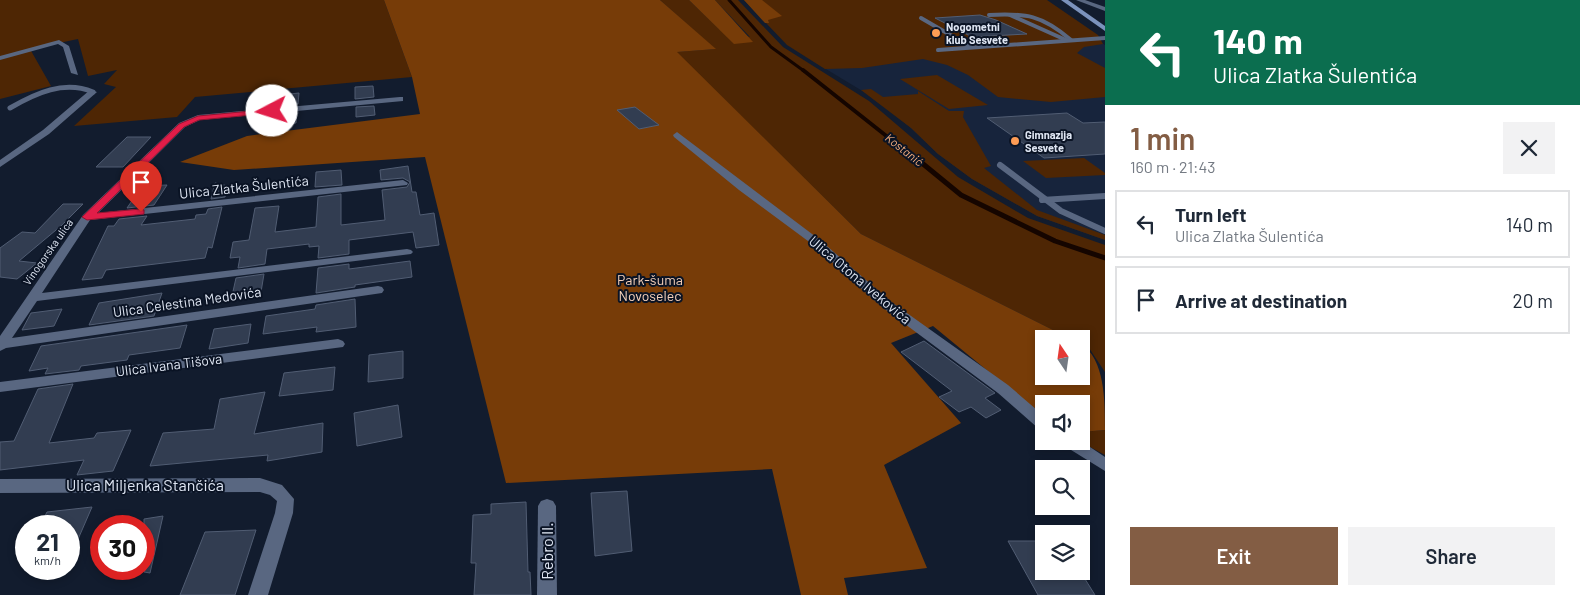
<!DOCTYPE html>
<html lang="en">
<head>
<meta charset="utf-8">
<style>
	body { margin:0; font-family:Barlow,sans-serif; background:#f2f2f3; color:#1f2937; height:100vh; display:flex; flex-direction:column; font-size:19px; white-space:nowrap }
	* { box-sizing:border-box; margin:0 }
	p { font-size:16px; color:#747a83 }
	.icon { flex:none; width:28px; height:28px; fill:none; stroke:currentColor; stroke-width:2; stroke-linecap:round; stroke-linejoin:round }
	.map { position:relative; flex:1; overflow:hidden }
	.drawer { display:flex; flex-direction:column; background:#fff; width:475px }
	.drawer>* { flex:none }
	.top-card { background:#0b6e4f; color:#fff; overflow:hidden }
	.needle { width:32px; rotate:347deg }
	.buttons { position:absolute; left:1035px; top:330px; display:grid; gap:10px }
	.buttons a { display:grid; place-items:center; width:55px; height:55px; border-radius:0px; background:#fff; box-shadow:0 2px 8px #0003; font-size:25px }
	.speed { position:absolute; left:15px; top:515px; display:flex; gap:10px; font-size:25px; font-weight:700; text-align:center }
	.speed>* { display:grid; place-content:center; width:65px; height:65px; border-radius:50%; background:#fff; box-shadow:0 2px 8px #0003; line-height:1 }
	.speed small { font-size:12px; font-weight:400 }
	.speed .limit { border:8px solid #d22; background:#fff; color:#111 }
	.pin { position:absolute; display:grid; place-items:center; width:42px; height:42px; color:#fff; margin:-51px -21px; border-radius:50% 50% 50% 0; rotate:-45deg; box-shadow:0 0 5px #0007 }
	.pin .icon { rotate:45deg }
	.me { position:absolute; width:55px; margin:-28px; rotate:265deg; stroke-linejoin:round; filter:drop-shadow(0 0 4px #0008) }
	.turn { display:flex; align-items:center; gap:18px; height:105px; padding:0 25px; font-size:22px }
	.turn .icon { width:65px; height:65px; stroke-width:2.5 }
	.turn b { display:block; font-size:35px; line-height:42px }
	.round { display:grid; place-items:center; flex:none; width:52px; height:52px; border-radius:0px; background:#f2f2f3 }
	.head { display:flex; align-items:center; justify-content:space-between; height:85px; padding:0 25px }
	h1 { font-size:30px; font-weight:600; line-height:38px; color:#835d44 }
	.button { display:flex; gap:10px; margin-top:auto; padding:10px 25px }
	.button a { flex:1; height:58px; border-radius:0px; background:#835d44; color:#fff; font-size:20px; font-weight:600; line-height:58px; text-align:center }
	.button a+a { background:#f2f2f3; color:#1f2937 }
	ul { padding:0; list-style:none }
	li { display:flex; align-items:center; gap:15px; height:68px; margin:0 10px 8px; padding:0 15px; border:2px solid #e0e1e3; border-radius:0px }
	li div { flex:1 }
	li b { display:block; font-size:19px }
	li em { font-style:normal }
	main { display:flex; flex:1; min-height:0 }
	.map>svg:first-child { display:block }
</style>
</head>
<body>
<main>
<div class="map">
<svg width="1105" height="595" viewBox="0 0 1105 595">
	<rect width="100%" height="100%" fill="#121c2e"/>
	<polygon fill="#17243c" points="1102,43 1105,45 1105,240 1037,216 972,179 938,154 911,128 874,98 816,63"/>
	<g fill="#4e2604">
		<polygon points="0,0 384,0 412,77 195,97 177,117 74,126 116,87 104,84 117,70 88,76 78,39 30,49 51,86 0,99"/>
		<polygon points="660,0 689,0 719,29 750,37 715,0 738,0 783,47 869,101 958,177 1028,218 1105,245 1105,372 1089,348 1081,344 1081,339 1071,339 861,234 676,52 715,49"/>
		<polygon points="744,0 1047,0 1098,35 1103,44 1084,47 1077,53 1105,68 1105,97 1051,102 998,97 968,75 947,65 923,59 862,68 825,69 787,45"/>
		<polygon points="937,75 988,105 949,109 900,79"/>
		<polygon points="871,89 883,97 918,94 918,91 949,111 964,111 963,117 991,166 984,168 1037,210 1105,235 1105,240 1037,216 972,179 938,154 911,128 861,90"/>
		<polygon points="1084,158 1105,173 1105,175 1046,178 1023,161"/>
		<polygon points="1105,430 1105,455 1079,441 1081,441 1081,432"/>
	</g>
	<g fill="#773c08">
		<path d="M384 0H660L716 49 677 52 861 234 1071 339H1044V376H1081V344C1105 359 1105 401 1105 430L1081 432V404H1044V417L933 326 891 343 961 423 884 465 927 568 844 578 848 595H801L772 469 506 483 425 157 234 170 180 162 247 136 420 114 412 77Z"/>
		<polygon points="689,0 715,0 753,42 734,44"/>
		<polygon points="744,0 762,0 782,16 768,20 769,23 765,23"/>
	</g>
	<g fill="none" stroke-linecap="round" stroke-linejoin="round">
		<polyline stroke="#150500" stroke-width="3" points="729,0 771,47 804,71"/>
		<polyline stroke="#150500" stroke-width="4" points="803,70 918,161"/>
		<polyline stroke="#150500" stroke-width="5" points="917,159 961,195 1055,241 1105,258"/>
	</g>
	<g fill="#323d51" stroke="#515d73">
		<polygon points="980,15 996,20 1027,34 972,37 935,18"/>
		<polygon points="373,86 374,97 355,99 355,87"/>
		<polygon points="299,93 298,104 279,106 280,95"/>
		<polygon points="374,106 375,115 356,117 356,107"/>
		<polygon points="635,107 659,125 639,129 617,110"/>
		<polygon points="297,113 296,123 276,125 277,115"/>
		<polygon points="1067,113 1083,123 1105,122 1105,154 1044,158 987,118"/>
		<polygon points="127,137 151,137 123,167 96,167"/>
		<polygon points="408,166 412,192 416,192 420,215 434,213 439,245 416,248 413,232 349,240 349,254 318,258 319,246 309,247 309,244 267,249 265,264 238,268 240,257 230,258 233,242 249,240 255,208 279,206 275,232 316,227 318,197 341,194 341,225 385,220 382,190 407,187 410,182 403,178 381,180 380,170"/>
		<polygon points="341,170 342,185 315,187 316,172"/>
		<polygon points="215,183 228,186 225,197 211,199"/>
		<polygon points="167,185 154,205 127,208 142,186"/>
		<polygon points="63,204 83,204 62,225 19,261 37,263 17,279 0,277 0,248 22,232 35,233"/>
		<polygon points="222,207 212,248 208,247 205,258 106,270 102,278 82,280 108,226 114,226 119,219 147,216 141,225 195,219 196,215 206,214 208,209"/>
		<polygon points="410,261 412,277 355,285 355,287 316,293 318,268 349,264 349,269"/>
		<polygon points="264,274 261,292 232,296 236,278"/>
		<polygon points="162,293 154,316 89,325 99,303"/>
		<polygon points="355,299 356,327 316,332 317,327 263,334 266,316 315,309 316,305"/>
		<polygon points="62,309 54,326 22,330 31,313"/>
		<polygon points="251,324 248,343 209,349 214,329"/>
		<polygon points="187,325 180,348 129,355 127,360 81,366 79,370 45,374 48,368 29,371 41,346"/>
		<polygon points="924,341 995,393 985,398 1001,410 986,418 971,407 959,412 939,397 952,391 901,352"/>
		<polygon points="403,351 403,378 368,382 369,355"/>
		<polygon points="335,367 333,390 279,396 284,373"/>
		<polygon points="73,384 49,443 94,438 97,433 131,430 113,471 77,475 84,460 0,470 0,442 14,441 38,389"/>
		<polygon points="265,392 254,434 323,423 322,452 267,461 268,455 150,466 163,433 214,429 220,399"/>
		<polygon points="398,405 402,437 357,446 354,413"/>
		<polygon points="627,491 632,551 595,556 591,493"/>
		<polygon points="526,502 528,572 530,572 531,595 474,595 476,563 471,563 473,515 491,514 491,504"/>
		<polygon points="92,507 69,560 69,526 40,526 47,512"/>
		<polygon points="163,516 150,573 144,572 144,519"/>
		<polygon points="256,530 235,595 180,595 205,532"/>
		<polygon points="1008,541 1044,541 1044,571 1080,571 1095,595 1038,595"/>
	</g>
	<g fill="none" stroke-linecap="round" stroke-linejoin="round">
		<g stroke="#596781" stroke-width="4">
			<path d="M989 15C1026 13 1042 15 1071 40"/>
			<polyline points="1010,15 1066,40"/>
			<polyline points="921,18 971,47"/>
			<polyline points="938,50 1105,38"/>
		</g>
		<path stroke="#596781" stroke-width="5" d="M10 108C36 93 64 80 93 92"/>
		<g stroke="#596781" stroke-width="6">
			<polyline points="1000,165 1061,211 1105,231"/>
			<polyline points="1042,200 1105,196"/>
		</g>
		<g fill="#596781" fill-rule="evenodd">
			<polygon points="1076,0 1085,0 1105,7 1105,11"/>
			<polygon points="59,40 69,46 78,75 71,73 63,47 58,44 0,60 0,56"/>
			<polygon points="90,90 97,92 49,134 0,167 0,160 43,130"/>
			<polygon points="400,97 403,97 403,101 200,120 185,127 98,213 403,180 408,183 407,185 90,220 42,293 407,249 411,250 413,252 411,254 37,301 12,338 378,286 382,287 384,290 382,293 6,348 0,351 0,336 83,215 179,123 198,115"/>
			<polygon points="677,132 820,240 890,301 1008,385 1044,416 1044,431 1039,429 998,393 882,307 812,244 739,190 674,137 673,135"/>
			<polygon points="338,339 343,341 345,344 343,347 0,392 0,382"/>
			<polygon points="1061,441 1081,441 1105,457 1105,471 1063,445"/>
			<polygon points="260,478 282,485 294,499 293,513 268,595 248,595 275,513 277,501 270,495 260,492 0,493 0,479"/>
			<polygon points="547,499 553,501 556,506 557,595 537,595 538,506 541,501"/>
		</g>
		<polygon fill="#7b92bc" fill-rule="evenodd" points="1061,0 1068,0 1105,26 1105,31"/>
	</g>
	<polygon fill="#e11d48" stroke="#92132f" points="272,109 275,111 274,113 199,120 184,127 97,213 141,209 144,210 144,214 87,220 82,217 179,124 198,116"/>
	<g fill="#fd9c55" stroke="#0a1324" stroke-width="2">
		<circle cx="936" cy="33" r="5"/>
		<circle cx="1015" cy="141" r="5"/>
	</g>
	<g text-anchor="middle" stroke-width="4" stroke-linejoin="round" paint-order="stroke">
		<g font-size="11" font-weight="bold" fill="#dfe6f3" stroke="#0a1324" text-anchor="start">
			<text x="946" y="31">Nogometni<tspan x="946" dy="13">klub Sesvete</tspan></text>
			<text x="1025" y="139">Gimnazija<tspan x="1025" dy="13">Sesvete</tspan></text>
		</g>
		<g font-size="11" fill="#dfe6f3" stroke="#0a1324">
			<text transform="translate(48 252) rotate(-55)" y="4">Vinogorska ulica</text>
		</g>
		<g font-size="12" font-style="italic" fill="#f6af7f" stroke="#0a1324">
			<text transform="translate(904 150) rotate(38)" y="4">Kostanić</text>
		</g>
		<g font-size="14" fill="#dfe6f3" stroke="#0a1324">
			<text transform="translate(244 187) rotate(-6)" y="5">Ulica Zlatka Šulentića</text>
			<text transform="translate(860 280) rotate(40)" y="5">Ulica Otona Ivekovića</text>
			<text transform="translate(187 302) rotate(-8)" y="5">Ulica Celestina Medovića</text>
			<text transform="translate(169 365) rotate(-7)" y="5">Ulica Ivana Tišova</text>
		</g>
		<g font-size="14" fill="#f5d0b9" stroke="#0a1324">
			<text x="650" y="285">Park-šuma<tspan x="650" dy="16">Novoselec</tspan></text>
		</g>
		<g font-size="16" fill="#dfe6f3" stroke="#0a1324">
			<text x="145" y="491">Ulica Miljenka Stančića</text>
			<text transform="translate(547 551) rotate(-90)" y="6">Rebro II.</text>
		</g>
	</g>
</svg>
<div class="buttons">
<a><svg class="needle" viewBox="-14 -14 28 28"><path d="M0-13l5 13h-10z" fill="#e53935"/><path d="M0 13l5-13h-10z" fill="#747a83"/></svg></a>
<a><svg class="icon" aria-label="sound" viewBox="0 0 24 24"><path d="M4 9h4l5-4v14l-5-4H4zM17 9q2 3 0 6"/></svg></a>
<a><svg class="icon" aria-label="search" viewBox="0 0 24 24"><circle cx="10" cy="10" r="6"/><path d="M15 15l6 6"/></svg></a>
<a><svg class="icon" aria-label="layers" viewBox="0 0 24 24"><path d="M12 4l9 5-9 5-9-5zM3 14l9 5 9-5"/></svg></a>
</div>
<div class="speed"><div>21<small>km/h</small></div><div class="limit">30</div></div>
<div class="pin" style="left:141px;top:212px;background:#d93025"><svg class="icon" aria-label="arrive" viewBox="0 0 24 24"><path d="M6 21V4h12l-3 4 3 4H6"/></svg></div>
<svg class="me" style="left:272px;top:111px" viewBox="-20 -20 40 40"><circle r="19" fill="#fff"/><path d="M0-13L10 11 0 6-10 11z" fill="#e11d48"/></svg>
</div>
<section class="drawer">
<div class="top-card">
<div class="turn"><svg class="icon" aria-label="left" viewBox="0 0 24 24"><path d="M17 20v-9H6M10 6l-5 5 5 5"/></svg><div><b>140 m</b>Ulica Zlatka Šulentića</div></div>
</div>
<div class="head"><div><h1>1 min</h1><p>160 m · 21:43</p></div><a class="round"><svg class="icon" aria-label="close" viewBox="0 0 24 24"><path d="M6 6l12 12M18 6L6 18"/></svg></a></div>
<ul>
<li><svg class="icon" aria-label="left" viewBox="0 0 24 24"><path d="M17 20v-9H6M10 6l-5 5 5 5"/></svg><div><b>Turn left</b><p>Ulica Zlatka Šulentića</p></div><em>140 m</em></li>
<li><svg class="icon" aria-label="arrive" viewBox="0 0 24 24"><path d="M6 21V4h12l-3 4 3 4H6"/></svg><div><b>Arrive at destination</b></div><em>20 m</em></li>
</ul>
<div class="button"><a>Exit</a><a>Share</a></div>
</section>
</main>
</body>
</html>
